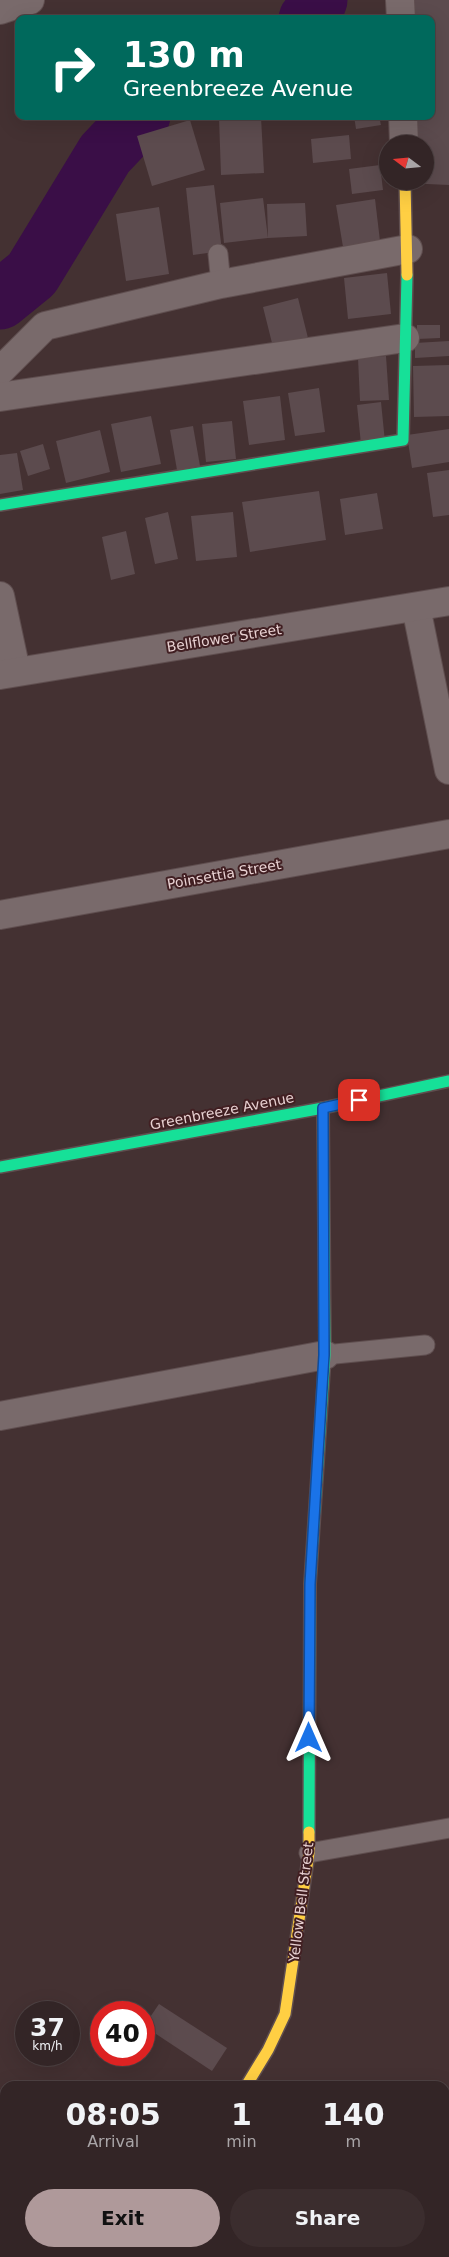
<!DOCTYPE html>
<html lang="en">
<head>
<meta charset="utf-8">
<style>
	body { margin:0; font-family:"DejaVu Sans",sans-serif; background:#3b2d2e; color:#f1f3f6; height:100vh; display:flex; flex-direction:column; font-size:19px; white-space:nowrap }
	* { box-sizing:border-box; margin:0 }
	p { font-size:16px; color:#a9a5a7 }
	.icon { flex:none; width:28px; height:28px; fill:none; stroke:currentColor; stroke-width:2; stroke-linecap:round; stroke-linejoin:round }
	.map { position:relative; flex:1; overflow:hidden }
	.details { position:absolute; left:0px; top:2081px; width:450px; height:176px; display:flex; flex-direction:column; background:#332526; border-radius:15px 15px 0 0; box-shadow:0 5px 20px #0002,0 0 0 1px #4e4243 }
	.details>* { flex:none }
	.top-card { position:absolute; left:15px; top:15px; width:420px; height:105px; border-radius:10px; box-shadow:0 5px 20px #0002,0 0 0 1px #4e4243; background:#00695c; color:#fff; overflow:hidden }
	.needle { width:32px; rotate:286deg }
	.tools { position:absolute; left:379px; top:135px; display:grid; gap:10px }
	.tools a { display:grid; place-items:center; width:55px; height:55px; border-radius:50%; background:#332526; box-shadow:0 5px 20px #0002,0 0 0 1px #4e4243; font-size:25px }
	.speed { position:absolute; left:15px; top:2001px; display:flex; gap:10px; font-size:25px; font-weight:700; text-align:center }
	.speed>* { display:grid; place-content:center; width:65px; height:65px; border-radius:50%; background:#332526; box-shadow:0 5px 20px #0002,0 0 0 1px #4e4243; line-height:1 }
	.speed small { font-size:12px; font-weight:400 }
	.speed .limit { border:8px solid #d22; background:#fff; color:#111 }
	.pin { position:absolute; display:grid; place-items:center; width:42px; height:42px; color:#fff; margin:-21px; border-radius:10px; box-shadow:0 2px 8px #0006 }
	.me { position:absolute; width:55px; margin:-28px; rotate:0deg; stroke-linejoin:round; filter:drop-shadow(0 0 4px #0008) }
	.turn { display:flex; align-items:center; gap:18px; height:105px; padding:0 25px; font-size:22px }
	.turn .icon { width:65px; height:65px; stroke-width:2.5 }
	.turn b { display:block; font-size:35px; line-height:42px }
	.eta { display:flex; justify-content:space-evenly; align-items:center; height:85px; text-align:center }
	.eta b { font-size:30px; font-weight:700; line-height:35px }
	.primary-button { display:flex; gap:10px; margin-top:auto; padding:10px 25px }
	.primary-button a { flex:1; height:58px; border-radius:30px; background:#af999a; color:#111; font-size:20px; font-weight:700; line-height:58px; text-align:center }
	.primary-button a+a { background:#3b2d2e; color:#f1f3f6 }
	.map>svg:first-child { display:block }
</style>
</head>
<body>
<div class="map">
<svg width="449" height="2257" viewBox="0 0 449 2257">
	<rect width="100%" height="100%" fill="#443132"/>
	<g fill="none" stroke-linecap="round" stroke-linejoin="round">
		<g stroke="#3a0e47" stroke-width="59">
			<polyline points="308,19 312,15 318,0"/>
			<polyline points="0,300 32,274 105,154 141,116"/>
		</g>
	</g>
	<g fill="#5c4b4e">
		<polygon points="414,0 449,0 449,185 405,183 406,181 425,181 425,144 407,144 409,116 431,116 431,19 413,19"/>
		<polygon points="354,116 379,116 381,125 356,129"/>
		<polygon points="261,117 264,173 221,175 219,118"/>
		<polygon points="190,120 205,170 152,186 137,136"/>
		<polygon points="349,135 351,159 313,163 311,139"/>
		<polygon points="380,165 383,190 352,194 349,169"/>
		<polygon points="214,185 222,251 193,255 186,188"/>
		<polygon points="263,198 268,238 224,243 220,203"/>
		<polygon points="375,199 380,241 343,247 336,205"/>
		<polygon points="305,203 307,236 268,238 267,204"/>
		<polygon points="159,207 169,274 126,281 116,214"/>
		<polygon points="387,273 391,314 348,319 344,278"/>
		<polygon points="298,298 308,338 273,347 263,307"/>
		<polygon points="417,325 440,325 440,338 417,339"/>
		<polygon points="449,341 449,356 415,358 415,343"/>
		<polygon points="386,356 389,400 360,401 358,358"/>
		<polygon points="449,365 449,416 414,417 413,366"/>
		<polygon points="319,388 325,432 295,436 288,393"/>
		<polygon points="280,396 285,440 249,445 243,401"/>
		<polygon points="381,402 385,442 361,444 357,405"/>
		<polygon points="151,416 161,464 121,472 111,424"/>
		<polygon points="232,421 236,459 206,462 202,424"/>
		<polygon points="193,426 200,466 177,470 170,430"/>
		<polygon points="449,429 449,462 412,468 407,435"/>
		<polygon points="100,430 110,472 66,483 56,441"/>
		<polygon points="43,444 50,469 28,476 20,451"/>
		<polygon points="17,453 23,490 0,494 0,455"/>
		<polygon points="449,470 449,515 433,517 427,473"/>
		<polygon points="319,491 326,540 250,552 242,502"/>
		<polygon points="377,493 383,529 345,535 340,499"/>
		<polygon points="168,512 178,559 155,564 145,518"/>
		<polygon points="233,512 237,557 196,561 191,516"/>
		<polygon points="126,531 135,574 111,580 102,537"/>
		<polygon points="159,2004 227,2048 212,2071 144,2026"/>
	</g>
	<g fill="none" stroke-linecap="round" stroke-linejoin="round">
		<g stroke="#5f4e4f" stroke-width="21">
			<g id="lane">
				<polyline points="218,254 221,284"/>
				<polyline points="325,1355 425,1345"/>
				<polyline points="309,1853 449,1828"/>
			</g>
		</g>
		<g stroke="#5f4e4f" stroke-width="30">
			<g id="street">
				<polyline points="400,0 401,19"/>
				<polyline points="0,10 30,0"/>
				<polyline points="403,116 404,144"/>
				<polyline points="0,371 45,326 221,284 408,249"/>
				<polyline points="0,397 405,338"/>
				<polyline points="0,596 16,671"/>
				<polyline points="416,607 449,770"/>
				<polyline points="0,675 449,601"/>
				<polyline points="0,915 449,834"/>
				<polyline points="0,1416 325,1355"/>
				<polyline points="0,2237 5,2236"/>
			</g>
		</g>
		<g stroke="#5f4e4f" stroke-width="14">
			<g id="fast">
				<polyline points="0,505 403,440 407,275"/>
				<polyline points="0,1167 323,1108 449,1081"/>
				<polyline points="309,1832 310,1584 325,1355 323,1108"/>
			</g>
		</g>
		<g stroke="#5f4e4f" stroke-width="14">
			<g id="slow">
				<polyline points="405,181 407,275"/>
				<polyline points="246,2086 268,2050 285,2014 309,1853 309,1832"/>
			</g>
		</g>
		<use href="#lane" stroke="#796a6b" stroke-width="19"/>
		<use href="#street" stroke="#796a6b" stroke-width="28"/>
		<use href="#fast" stroke="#16e098" stroke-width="11"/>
		<use href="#slow" stroke="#ffcf43" stroke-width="11"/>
	</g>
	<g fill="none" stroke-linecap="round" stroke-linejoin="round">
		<g stroke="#114b97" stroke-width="12">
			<polyline id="route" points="309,1738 310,1584 324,1355 323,1108 359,1100"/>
		</g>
		<use href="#route" stroke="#1a73e8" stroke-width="9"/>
	</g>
	<g text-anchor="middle" stroke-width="4" stroke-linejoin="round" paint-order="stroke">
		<g font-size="14" fill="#e8d1d2" stroke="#411f22">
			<text transform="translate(224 638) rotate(-9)" y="5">Bellflower Street</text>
			<text transform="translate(224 874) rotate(-10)" y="5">Poinsettia Street</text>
			<text transform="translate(222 1111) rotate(-11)" y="5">Greenbreeze Avenue</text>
			<text transform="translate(301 1902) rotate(-83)" y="5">Yellow Bell Street</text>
		</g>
	</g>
</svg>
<div class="tools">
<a><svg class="needle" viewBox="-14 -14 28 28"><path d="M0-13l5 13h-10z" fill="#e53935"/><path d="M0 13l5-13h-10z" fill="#a9a5a7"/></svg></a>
</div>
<div class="speed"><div>37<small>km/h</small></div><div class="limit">40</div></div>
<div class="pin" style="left:359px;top:1100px;background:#d93025"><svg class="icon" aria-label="arrive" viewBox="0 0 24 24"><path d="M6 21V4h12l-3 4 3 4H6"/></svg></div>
<svg class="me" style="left:309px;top:1738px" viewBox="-20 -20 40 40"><path d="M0-17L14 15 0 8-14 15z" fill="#1a73e8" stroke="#fff" stroke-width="4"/></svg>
<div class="top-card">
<div class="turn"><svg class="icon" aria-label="right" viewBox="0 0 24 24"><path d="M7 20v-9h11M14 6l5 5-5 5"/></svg><div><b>130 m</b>Greenbreeze Avenue</div></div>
</div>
<section class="details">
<div class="eta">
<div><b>08:05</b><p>Arrival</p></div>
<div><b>1</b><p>min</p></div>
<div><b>140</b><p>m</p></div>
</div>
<div class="primary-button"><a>Exit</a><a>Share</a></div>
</section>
</div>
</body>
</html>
